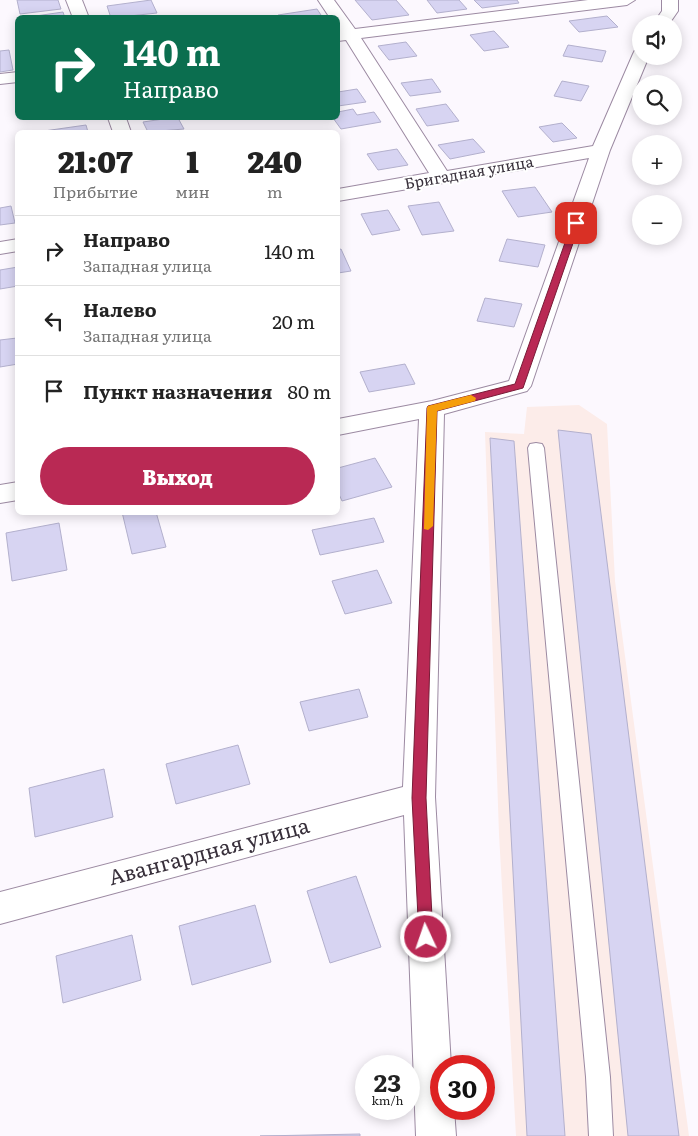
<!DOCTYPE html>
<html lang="ru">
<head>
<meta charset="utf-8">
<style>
	body { margin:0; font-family:Literata,serif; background:#f6f6f6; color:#222; height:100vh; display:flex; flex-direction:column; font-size:19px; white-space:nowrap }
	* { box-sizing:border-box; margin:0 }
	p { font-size:16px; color:#767676 }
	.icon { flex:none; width:28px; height:28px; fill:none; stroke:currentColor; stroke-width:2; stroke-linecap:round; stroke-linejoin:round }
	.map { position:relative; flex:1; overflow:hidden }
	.sheet { position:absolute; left:15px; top:130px; width:325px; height:385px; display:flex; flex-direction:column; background:#fff; border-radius:8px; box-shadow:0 2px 12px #0003 }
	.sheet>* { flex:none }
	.guide { position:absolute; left:15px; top:15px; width:325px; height:105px; border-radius:8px; box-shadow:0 2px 12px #0003; background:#0b6e4f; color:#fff; overflow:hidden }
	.tools { position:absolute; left:632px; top:15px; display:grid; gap:10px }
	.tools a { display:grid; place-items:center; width:50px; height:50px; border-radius:50%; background:#fff; box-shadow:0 2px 12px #0003; font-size:25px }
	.speed { position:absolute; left:355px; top:1055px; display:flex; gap:10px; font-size:25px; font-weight:700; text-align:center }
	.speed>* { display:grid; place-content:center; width:65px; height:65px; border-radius:50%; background:#fff; box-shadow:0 2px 12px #0003; line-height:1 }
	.speed small { font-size:12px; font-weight:400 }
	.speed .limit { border:8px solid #d22; background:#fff; color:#111 }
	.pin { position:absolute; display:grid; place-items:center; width:42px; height:42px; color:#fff; margin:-21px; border-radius:10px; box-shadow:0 2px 8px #0006 }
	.me { position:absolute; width:55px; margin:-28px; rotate:357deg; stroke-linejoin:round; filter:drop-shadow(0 0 4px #0008) }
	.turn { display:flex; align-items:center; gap:18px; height:105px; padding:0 25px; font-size:22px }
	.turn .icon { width:65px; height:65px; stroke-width:2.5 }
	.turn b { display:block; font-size:35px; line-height:42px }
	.eta { display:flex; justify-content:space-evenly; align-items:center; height:85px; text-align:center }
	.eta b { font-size:30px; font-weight:800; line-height:35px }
	.action { display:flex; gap:10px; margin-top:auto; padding:10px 25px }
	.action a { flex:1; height:58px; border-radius:30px; background:#b92954; color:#fff; font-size:20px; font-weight:800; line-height:58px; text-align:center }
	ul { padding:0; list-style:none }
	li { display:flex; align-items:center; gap:15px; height:70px; padding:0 25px; border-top:1px solid #e0e0e0 }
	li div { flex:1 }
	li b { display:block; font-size:19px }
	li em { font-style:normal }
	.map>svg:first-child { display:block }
</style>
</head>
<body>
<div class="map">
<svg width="698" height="1136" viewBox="0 0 698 1136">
	<rect width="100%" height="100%" fill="#fcf8fe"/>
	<polygon fill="#fcece9" points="579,405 607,424 615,581 689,1136 516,1136 499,834 485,432 524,434 527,407"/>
	<g fill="#d7d4f2" stroke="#b3b0cd">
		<polygon points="17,0 58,0 61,9 20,14"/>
		<polygon points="151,0 157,13 111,18 107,6"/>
		<polygon points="355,0 396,0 409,15 372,20"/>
		<polygon points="427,0 459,0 467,9 437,13"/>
		<polygon points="474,0 517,0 519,3 482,8"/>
		<polygon points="317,9 323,18 280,18 278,15"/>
		<polygon points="63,12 65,18 22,18"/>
		<polygon points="607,16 618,27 579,32 569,21"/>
		<polygon points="494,31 509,47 484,51 470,35"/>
		<polygon points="406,42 417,56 389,60 378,46"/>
		<polygon points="568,45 606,51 602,62 563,56"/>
		<polygon points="9,50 13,70 0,72 0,51"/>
		<polygon points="432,79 441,92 410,96 401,83"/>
		<polygon points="562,81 589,86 581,101 554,96"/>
		<polygon points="357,89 366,102 338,106 338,92"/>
		<polygon points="446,104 459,121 427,126 416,109"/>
		<polygon points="353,109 357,115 374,112 381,122 341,129 333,118 338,118 338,112"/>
		<polygon points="170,118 178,118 184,129 148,132 143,122"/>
		<polygon points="562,123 577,138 553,142 539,127"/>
		<polygon points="86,125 88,132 44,132 44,131"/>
		<polygon points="473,139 485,152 450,159 438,145"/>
		<polygon points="397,149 408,165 378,170 367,154"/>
		<polygon points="535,187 552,212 518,217 502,191"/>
		<polygon points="439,202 454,231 422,235 408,206"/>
		<polygon points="11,206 15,223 0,225 0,208"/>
		<polygon points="388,210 400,230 372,235 361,214"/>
		<polygon points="507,239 545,245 538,267 499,261"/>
		<polygon points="341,249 351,271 338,273 338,250"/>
		<polygon points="18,267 18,286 0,289 0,270"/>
		<polygon points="485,298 522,304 514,327 477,321"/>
		<polygon points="17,338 18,364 0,367 0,340"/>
		<polygon points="405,364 415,384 369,392 360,372"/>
		<polygon points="558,430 591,434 679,1136 628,1136"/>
		<polygon points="490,438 514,441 565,1136 527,1136"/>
		<polygon points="375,458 392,487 342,501 338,492 338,468"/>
		<polygon points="122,512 156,512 166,547 132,554"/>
		<polygon points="374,518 384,542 320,555 312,530"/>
		<polygon points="59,523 67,570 12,581 6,533"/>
		<polygon points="377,570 392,603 345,614 332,581"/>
		<polygon points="359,689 368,717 309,731 300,702"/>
		<polygon points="238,745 250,784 176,804 166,764"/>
		<polygon points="104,769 113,817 35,837 29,788"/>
		<polygon points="356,876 381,947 330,963 307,891"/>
		<polygon points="255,905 271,962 192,985 179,926"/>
		<polygon points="132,935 141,980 63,1003 56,956"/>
		<polygon points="360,1134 360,1136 260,1136"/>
	</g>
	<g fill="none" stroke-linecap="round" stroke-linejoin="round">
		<g stroke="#9c8aa2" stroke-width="2">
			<polygon id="lane" points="536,443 542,444 544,448 610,1077 613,1136 589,1136 586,1077 528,448 530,444"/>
		</g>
		<g stroke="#9c8aa2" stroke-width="2">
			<g id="street">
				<polygon points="66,0 82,0 89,18 73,18"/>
				<polygon points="318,0 334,0 355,29 588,0 635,0 627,5 361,38 447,171 593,146 633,54 635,50 641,49 641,56 649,56 610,150 531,386 527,391 444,414 435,797 451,1066 441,1066 441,1109 454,1109 456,1136 416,1136 404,815 0,924 0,892 403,787 419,419 338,435 338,419 432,401 509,381 589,158 338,201 338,189 429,173 346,40 338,41 338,31 340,31 338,18 330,18"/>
				<polygon points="662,0 678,0 678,11 669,24 653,24 662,11"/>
				<polygon points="18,72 18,82 0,84 0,74"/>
				<polygon points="108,118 126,118 131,132 113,132"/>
				<polygon points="18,239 18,251 0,254 0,242"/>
				<polygon points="18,482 18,500 0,503 0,485"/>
			</g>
		</g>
		<use href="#lane" fill="#fff" fill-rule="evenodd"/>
		<use href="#street" fill="#fff" fill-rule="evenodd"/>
	</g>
	<polygon fill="#b92954" stroke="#781b37" points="576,220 580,223 523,388 437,411 426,798 433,937 431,942 426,944 421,942 419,937 412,798 427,408 428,406 515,384 572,223"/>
	<polygon fill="#f59e0b" points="471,395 476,398 475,401 437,411 433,526 428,530 424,529 427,408 428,406"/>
	<g text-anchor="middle" stroke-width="4" stroke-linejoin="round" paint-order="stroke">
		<g font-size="15" fill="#38303b" stroke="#fff">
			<text transform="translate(469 173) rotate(-10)" y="5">Бригадная улица</text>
		</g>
		<g font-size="21" fill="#38303b" stroke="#fff">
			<text transform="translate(209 852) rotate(-15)" y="7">Авангардная улица</text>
		</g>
	</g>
</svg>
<div class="tools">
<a><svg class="icon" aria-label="sound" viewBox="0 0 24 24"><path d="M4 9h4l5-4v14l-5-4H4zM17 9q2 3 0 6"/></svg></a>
<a><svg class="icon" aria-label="search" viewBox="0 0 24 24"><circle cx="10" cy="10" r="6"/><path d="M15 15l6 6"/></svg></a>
<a>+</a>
<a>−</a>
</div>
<div class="speed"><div>23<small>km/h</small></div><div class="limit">30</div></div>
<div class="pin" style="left:576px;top:223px;background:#d93025"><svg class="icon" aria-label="arrive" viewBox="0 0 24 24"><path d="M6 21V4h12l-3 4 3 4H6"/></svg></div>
<svg class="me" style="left:426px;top:937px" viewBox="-20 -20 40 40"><circle r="17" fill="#b92954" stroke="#fff" stroke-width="3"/><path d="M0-11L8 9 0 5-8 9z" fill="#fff"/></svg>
<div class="guide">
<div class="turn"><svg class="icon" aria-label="right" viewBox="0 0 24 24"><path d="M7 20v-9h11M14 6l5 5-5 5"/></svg><div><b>140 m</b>Направо</div></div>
</div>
<section class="sheet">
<div class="eta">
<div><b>21:07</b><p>Прибытие</p></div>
<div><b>1</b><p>мин</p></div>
<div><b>240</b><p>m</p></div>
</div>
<ul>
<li><svg class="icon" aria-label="right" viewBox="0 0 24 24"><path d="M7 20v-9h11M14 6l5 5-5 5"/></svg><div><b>Направо</b><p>Западная улица</p></div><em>140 m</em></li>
<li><svg class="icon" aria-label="left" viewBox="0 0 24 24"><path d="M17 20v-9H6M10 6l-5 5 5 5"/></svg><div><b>Налево</b><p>Западная улица</p></div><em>20 m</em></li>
<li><svg class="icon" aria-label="arrive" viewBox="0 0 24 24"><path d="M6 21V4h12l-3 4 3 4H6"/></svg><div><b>Пункт назначения</b></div><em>80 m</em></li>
</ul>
<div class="action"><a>Выход</a></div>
</section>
</div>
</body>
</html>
